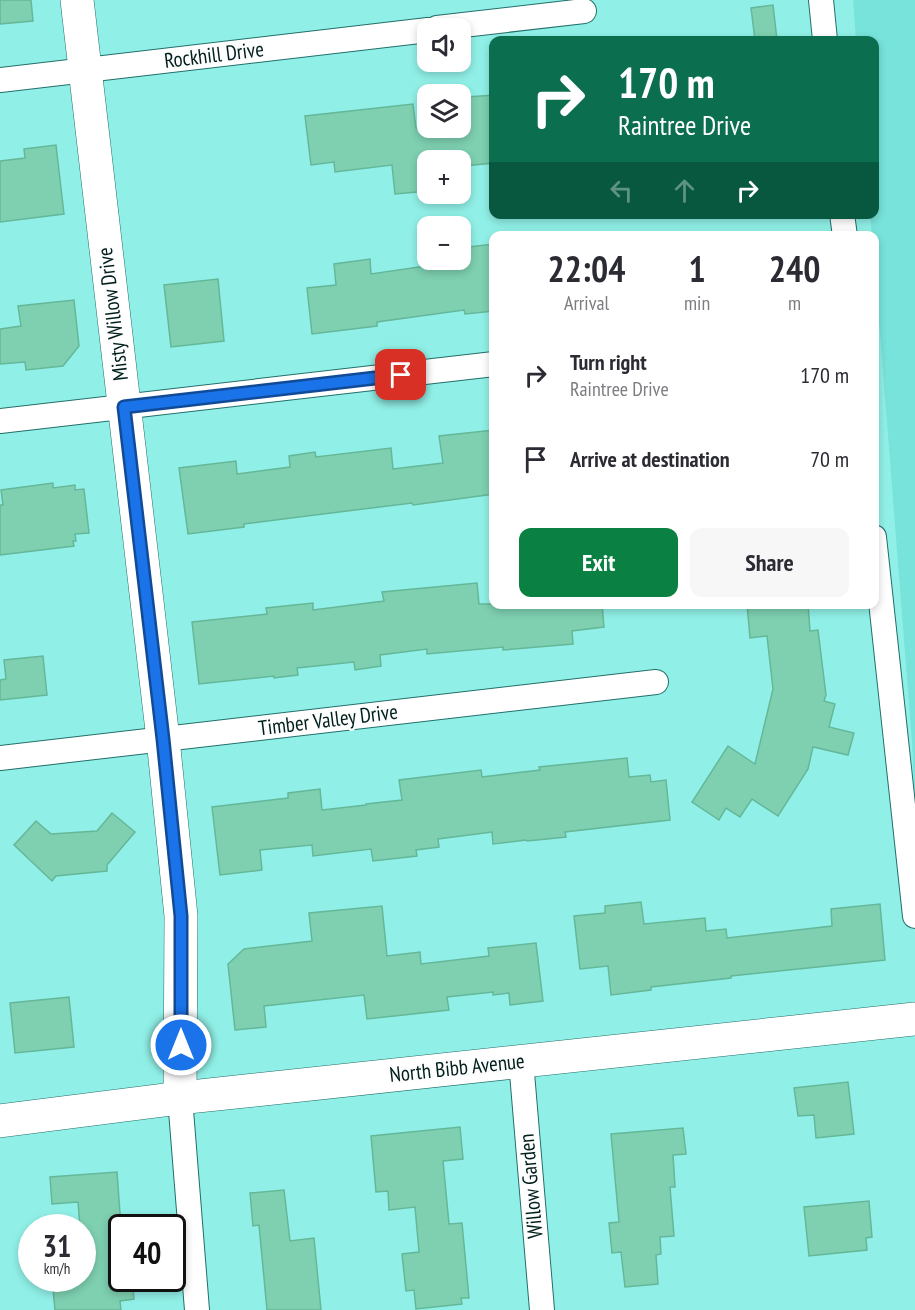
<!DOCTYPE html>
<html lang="en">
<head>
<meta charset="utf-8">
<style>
	body { margin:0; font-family:"PT Sans Narrow",sans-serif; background:#f7f7f7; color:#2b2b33; height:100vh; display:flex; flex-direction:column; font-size:22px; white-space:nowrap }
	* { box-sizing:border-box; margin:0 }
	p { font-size:20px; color:#7c7c81 }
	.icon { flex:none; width:33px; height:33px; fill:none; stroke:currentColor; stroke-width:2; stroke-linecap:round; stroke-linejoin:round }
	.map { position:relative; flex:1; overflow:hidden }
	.drawer { position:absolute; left:489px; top:231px; width:390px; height:378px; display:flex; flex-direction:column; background:#fff; border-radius:12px; box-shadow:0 3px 9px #0003 }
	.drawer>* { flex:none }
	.hud { position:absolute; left:489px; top:36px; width:390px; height:183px; border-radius:12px; box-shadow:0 3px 9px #0003; background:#0b6e4f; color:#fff; overflow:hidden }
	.controls { position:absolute; left:417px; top:18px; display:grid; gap:12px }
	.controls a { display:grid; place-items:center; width:54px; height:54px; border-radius:12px; background:#fff; box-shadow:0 3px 9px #0003; font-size:30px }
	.speed { position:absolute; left:18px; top:1214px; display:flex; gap:12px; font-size:30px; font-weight:700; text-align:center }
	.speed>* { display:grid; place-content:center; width:78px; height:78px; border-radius:50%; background:#fff; box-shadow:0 3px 9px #0003; line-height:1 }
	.speed small { font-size:15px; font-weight:400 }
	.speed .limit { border:3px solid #111; border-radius:9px; background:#fff; color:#111 }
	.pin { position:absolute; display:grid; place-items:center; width:51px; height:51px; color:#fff; margin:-26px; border-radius:12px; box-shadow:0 3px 9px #0006 }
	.me { position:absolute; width:66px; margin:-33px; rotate:0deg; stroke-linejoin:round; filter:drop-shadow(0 0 4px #0008) }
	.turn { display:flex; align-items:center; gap:21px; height:126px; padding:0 30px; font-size:27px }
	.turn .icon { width:78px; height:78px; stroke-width:2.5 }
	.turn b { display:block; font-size:42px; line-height:51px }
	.lanes { display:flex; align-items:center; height:57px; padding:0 30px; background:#0003; justify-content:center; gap:30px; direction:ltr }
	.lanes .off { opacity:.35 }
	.eta { display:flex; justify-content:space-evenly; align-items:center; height:102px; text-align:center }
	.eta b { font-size:36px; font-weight:600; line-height:42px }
	.primary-button { display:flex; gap:12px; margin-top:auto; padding:12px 30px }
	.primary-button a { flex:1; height:69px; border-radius:12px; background:#0b8043; color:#fff; font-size:24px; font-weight:600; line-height:69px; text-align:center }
	.primary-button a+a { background:#f7f7f7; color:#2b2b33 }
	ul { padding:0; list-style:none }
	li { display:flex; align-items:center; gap:18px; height:84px; padding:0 30px }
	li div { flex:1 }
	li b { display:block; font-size:22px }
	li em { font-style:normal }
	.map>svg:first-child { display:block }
</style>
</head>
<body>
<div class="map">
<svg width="915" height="1310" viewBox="0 0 915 1310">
	<rect width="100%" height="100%" fill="#90f0e7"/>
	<polygon fill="#78e3da" points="853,0 915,0 915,807 912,742 875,270 874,236 872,235 870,215 874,214 874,40 856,40"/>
	<g fill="#7ed0b1" stroke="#65b799" stroke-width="1.5">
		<polygon points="0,0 31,0 33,21 0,24"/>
		<polygon points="773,5 777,40 755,40 751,8"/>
		<polygon points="494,95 494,163 464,166 466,187 460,187 460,160 428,160 428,191 395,194 392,165 335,172 334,162 311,165 305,116 413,104 416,128 470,128 467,97"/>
		<polygon points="56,145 64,214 0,222 0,161 25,158 24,149"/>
		<polygon points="494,244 494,311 465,314 464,310 377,322 377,326 312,334 307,288 336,285 334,264 370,259 371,274 460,261 460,248"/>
		<polygon points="218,279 224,341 171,347 164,285"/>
		<polygon points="74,300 79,346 63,366 26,370 25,362 0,364 0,329 21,326 18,306"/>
		<polygon points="494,430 494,494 413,505 412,503 323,514 244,524 244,527 188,534 179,468 236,461 237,474 290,467 289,456 315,452 316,457 391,448 393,469 443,463 439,436"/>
		<polygon points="53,483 53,488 75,485 75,490 84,489 89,533 75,534 76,541 73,541 74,546 0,555 0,505 3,505 1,490"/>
		<polygon points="477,583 479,604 602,604 604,627 572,631 573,644 503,650 503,647 427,654 427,649 380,655 381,666 355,670 354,662 297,668 298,675 274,678 274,676 199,684 192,622 267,614 266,608 313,603 313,610 384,601 382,592"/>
		<polygon points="747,604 808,604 810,631 818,630 826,695 824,701 835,704 829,727 854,733 848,755 813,747 808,769 778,816 752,799 740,817 726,808 719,820 692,802 728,746 755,764 773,689 767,636 750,638"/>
		<polygon points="43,656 47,695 0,700 0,680 6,679 4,660"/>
		<polygon points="627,758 629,777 650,775 651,782 666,780 670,820 565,832 566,837 527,841 526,840 493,844 492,832 438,839 439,847 416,850 417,856 373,861 371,849 313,856 312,845 260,850 262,870 220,875 212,807 288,798 288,793 320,789 322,810 366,805 366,804 402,800 399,780 481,770 482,777 540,770 539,767"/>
		<polygon points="112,813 135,832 107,865 107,871 56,876 52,881 14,845 36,821 51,834 97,831"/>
		<polygon points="641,902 644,924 705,918 706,931 726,929 727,938 832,926 831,909 880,904 885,960 731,976 731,978 651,987 651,990 611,995 608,966 580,969 574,916 605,913 605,906"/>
		<polygon points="382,906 387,956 420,952 421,964 489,956 488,948 536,943 543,1001 510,1005 509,993 493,995 493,992 447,997 449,1010 367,1019 364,995 264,1006 266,1027 235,1030 228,964 244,949 312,941 309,913"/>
		<polygon points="69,997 74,1047 15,1053 10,1003"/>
		<polygon points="848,1082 854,1134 816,1138 814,1115 798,1116 794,1088"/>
		<polygon points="460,1127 463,1159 443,1161 449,1224 462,1223 469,1298 461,1298 462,1304 416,1309 414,1290 406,1291 402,1254 419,1252 415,1207 389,1210 388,1191 376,1192 371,1136"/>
		<polygon points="683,1128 686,1154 673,1155 675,1187 670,1187 674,1236 660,1237 661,1254 656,1255 658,1284 625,1287 621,1252 612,1253 609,1223 619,1222 611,1134"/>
		<polygon points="117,1172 122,1241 122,1278 132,1278 134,1299 120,1301 121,1310 55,1310 52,1279 82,1278 82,1227 80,1227 78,1202 52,1204 50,1177"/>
		<polygon points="284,1190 290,1241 314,1238 321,1310 267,1310 259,1225 253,1226 250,1193"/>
		<polygon points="869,1201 872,1237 866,1238 867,1250 809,1256 804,1207"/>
	</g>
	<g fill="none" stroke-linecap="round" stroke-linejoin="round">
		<g stroke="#226f6a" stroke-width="26">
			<g id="street">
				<polyline points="821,0 825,40"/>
				<polyline points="437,28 584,11"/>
				<polyline points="0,80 428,30"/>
				<polyline points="842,214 845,236"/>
				<polyline points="0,421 494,364"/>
				<polyline points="874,537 915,916"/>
				<polyline points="0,758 656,682"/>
				<polyline points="521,1061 542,1310"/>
				<polyline points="180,1098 197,1310"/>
			</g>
		</g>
		<g stroke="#226f6a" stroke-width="34">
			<g id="secondary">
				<polyline points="77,0 163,739 181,916 180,1098"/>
				<polyline points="0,1121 180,1098 915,1019"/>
			</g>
		</g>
		<use href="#street" stroke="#fff" stroke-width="24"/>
		<use href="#secondary" stroke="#fff" stroke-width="33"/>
	</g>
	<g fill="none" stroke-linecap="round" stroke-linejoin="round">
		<g stroke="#114b97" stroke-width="15">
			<polyline id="route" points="181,1045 181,916 163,739 124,407 401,375"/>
		</g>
		<use href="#route" stroke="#1a73e8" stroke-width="10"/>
	</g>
	<g text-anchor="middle" stroke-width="5" stroke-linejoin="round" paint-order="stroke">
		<g font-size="21" fill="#001f1c" stroke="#fdfdfd">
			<text transform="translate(214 55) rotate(-7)" y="7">Rockhill Drive</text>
			<text transform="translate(113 314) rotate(-97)" y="7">Misty Willow Drive</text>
			<text transform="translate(328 720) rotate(-7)" y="7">Timber Valley Drive</text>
			<text transform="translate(457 1068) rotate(-6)" y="7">North Bibb Avenue</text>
			<text transform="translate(531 1186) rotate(-95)" y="7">Willow Garden</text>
		</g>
	</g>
</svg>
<div class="controls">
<a><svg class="icon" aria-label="sound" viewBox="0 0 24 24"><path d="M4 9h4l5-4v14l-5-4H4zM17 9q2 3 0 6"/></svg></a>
<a><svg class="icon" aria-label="layers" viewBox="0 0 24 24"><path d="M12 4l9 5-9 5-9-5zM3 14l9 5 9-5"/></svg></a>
<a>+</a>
<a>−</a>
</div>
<div class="speed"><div>31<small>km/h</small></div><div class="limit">40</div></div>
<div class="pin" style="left:401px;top:375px;background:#d93025"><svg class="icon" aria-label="arrive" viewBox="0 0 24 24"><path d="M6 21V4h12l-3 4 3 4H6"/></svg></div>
<svg class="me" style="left:181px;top:1045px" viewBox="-20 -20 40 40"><circle r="17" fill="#1a73e8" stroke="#fff" stroke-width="3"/><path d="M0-11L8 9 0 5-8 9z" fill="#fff"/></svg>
<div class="hud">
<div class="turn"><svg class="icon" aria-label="right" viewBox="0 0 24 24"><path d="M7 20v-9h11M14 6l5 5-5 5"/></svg><div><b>170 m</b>Raintree Drive</div></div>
<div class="lanes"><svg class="icon off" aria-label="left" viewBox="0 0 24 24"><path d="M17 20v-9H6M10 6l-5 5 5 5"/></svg><svg class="icon off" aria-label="ahead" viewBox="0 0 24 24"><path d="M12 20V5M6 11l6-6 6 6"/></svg><svg class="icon" aria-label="right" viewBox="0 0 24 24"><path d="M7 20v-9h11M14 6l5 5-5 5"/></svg></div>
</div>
<section class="drawer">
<div class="eta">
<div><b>22:04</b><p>Arrival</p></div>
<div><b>1</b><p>min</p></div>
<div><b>240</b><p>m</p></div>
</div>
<ul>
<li><svg class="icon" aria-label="right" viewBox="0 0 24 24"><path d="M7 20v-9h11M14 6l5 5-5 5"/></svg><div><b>Turn right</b><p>Raintree Drive</p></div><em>170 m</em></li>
<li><svg class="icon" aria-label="arrive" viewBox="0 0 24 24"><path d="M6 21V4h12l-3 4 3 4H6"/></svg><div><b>Arrive at destination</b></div><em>70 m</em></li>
</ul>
<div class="primary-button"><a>Exit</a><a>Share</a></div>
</section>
</div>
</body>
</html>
